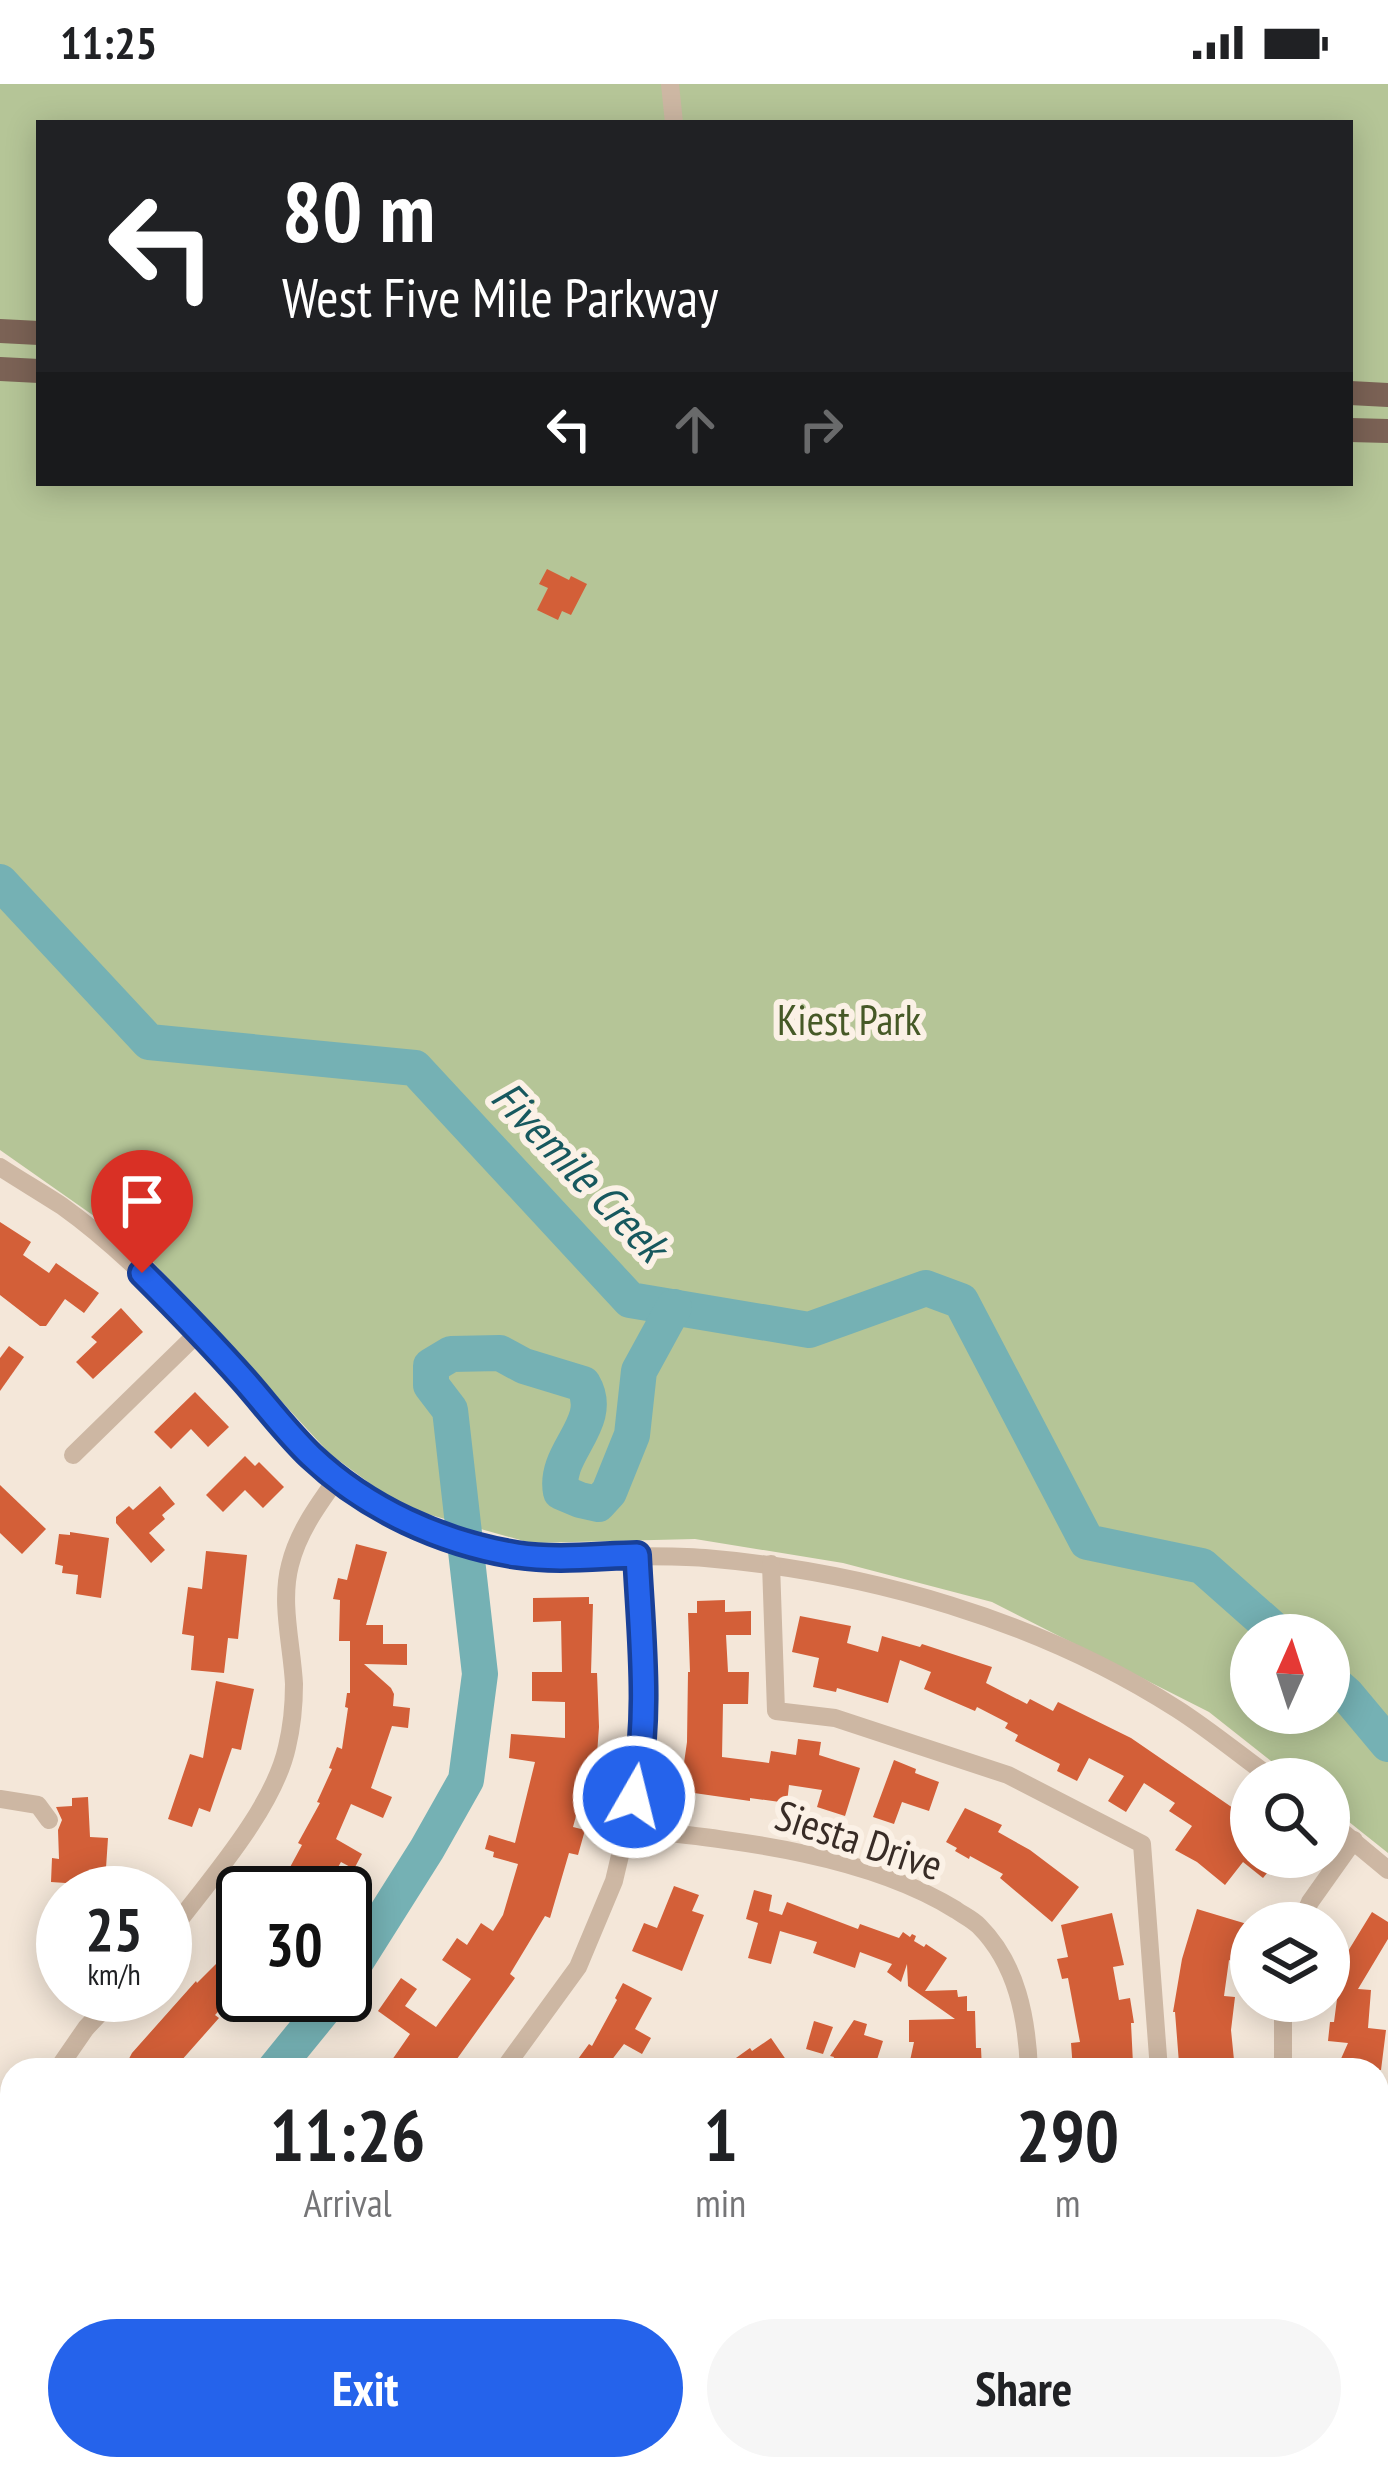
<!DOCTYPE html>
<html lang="en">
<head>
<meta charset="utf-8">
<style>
	body { margin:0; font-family:"PT Sans Narrow",sans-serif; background:#f6f6f6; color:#202124; height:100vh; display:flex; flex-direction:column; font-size:45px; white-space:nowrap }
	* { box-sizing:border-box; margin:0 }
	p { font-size:39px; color:#757577 }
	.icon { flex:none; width:66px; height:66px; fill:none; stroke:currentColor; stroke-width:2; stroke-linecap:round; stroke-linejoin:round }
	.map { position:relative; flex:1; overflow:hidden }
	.side { position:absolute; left:0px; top:1974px; width:1389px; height:423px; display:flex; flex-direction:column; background:#fff; border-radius:36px 36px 0 0; box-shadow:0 6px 30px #0003 }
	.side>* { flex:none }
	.guide { position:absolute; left:36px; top:36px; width:1317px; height:366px; border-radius:0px; box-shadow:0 6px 30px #0003; background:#202124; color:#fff; overflow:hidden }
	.needle { width:78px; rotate:3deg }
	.controls { position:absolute; left:1230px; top:1530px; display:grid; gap:24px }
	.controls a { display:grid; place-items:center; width:120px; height:120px; border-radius:50%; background:#fff; box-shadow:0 6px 30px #0003; font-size:60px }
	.speed { position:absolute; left:36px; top:1782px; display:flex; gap:24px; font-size:60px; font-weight:700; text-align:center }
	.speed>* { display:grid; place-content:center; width:156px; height:156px; border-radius:50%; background:#fff; box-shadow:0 6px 30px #0003; line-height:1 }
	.speed small { font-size:30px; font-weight:400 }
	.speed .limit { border:6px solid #111; border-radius:18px; background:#fff; color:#111 }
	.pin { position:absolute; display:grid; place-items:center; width:102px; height:102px; color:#fff; margin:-123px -51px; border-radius:50% 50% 50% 0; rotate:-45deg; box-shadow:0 0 12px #0007 }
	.pin .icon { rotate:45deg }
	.me { position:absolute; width:132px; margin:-66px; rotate:8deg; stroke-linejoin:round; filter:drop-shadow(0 0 9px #0008) }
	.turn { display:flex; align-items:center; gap:42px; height:252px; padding:0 48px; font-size:54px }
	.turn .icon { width:156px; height:156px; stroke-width:2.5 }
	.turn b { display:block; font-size:84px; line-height:102px }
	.lanes { display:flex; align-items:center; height:114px; padding:0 48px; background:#0003; justify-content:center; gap:60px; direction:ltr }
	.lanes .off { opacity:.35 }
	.eta { display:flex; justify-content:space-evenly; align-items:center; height:204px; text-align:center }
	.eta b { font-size:72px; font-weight:700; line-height:84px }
	.action { display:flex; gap:24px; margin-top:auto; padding:24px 48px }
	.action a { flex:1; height:138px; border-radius:72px; background:#2563eb; color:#fff; font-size:48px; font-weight:700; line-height:138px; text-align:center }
	.action a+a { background:#f6f6f6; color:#202124 }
	.status { display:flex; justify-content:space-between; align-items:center; height:84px; padding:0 60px; background:#fff; direction:ltr }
	.status svg { height:33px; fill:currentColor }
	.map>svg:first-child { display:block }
</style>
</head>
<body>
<div class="status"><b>11:25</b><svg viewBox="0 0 49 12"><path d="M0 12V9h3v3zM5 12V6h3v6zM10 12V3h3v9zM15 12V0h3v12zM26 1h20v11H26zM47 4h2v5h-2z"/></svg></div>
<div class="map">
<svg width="1388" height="2396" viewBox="0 0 1388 2396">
	<rect width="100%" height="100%" fill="#f4e7d9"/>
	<g fill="#b5c597" fill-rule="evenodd">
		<path d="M0 0H1388V1769L1329 1722V1695H1294L1209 1628 992 1518 843 1479 695 1455 531 1459 402 1423 330 1370 141 1165 0 1066ZM39 39H1350V399H39ZM1251 1551H1329V1629H1251Z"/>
		<polygon points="1388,2177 1388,2263 1377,2264 1377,2178"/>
		<polygon points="12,2264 12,2354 0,2355 0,2265"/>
		<polygon points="88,2385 174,2385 171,2396 86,2396"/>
	</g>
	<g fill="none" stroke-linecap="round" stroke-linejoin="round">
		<g stroke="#75b1b4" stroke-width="36">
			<polyline points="0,798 149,958 415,984 630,1216 809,1246 926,1204 961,1217 1087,1458 1202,1482 1280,1551"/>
			<polyline points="1329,1595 1347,1611 1388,1660"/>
			<path d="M345 1895 427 1765 466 1696 480 1590 450 1326 431 1301V1282L451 1270 500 1269 524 1282 583 1300C606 1339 553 1368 561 1408L580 1416 598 1420 609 1408 632 1351 639 1287 674 1223"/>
			<polyline points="274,1986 335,1911"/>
			<polyline points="130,2396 135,2385"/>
		</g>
	</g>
	<g fill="#d35f38">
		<polygon points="547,485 569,496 571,492 587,500 571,531 562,527 558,536 537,526 548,504 539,500"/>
		<polygon points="0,1138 31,1158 23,1171 49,1189 56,1179 99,1209 84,1229 65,1215 46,1242 40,1242 0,1211"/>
		<polygon points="121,1224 143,1248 93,1295 76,1278 97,1258 91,1253"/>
		<polygon points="9,1262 24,1273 0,1307 0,1274"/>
		<polygon points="195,1308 229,1343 208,1363 191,1345 171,1365 154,1348"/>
		<polygon points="245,1372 255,1382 259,1378 284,1403 263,1424 245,1406 223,1428 206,1411"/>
		<polygon points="0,1401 46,1445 22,1470 0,1449"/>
		<polygon points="160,1402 175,1420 162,1431 165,1435 149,1449 165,1466 151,1479 116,1439 116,1433 129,1422 133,1426"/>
		<polygon points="70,1448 109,1454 101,1514 76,1510 78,1491 62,1489 63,1482 55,1480 59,1450 70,1451"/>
		<polygon points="356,1460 387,1468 366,1541 383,1541 383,1560 407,1560 407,1581 364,1580 391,1604 394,1610 393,1622 410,1624 408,1644 392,1642 371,1704 392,1713 383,1734 351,1720 336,1755 362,1770 354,1785 341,1778 329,1799 324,1796 317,1809 258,1809 272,1790 282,1798 302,1761 298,1759 320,1719 317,1718 332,1685 329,1684 337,1663 342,1665 348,1624 345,1623 347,1609 350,1609 350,1557 339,1557 340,1516 333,1515 338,1494 347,1496"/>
		<polygon points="206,1467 247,1471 238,1555 228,1554 224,1589 191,1586 194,1552 182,1550 188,1503 202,1505"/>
		<polygon points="589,1513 589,1520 593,1520 591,1589 597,1589 599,1643 594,1711 582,1710 573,1743 585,1746 578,1771 569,1769 550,1834 545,1832 510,1890 515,1894 449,1986 385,1986 410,1950 378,1927 401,1894 417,1905 405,1922 436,1943 471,1895 442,1876 457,1854 467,1861 481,1839 493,1847 503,1831 518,1780 493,1773 494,1768 485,1765 489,1751 515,1759 535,1678 509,1674 511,1650 565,1654 565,1618 532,1617 532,1588 562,1588 561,1537 533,1538 533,1514"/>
		<polygon points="725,1516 725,1528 751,1527 751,1551 726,1551 728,1588 749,1588 748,1620 723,1620 722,1673 769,1679 771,1667 796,1671 798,1655 821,1658 819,1671 860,1684 845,1732 817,1723 822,1706 789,1701 787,1719 750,1714 750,1717 680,1707 687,1658 688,1588 690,1588 688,1529 697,1529 697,1517"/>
		<polygon points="800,1532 851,1542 847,1559 878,1568 882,1552 920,1563 922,1560 992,1583 986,1599 1027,1620 1030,1615 1053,1627 1058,1618 1131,1654 1233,1724 1231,1728 1251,1744 1251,1773 1280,1773 1263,1794 1243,1778 1225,1801 1197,1778 1175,1766 1192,1742 1169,1727 1175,1719 1144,1699 1126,1728 1108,1717 1124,1692 1089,1674 1077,1697 1057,1687 1060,1680 1015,1657 1018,1651 1005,1644 1008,1639 977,1623 975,1627 924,1605 931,1588 900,1576 888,1619 837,1604 836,1608 813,1603 819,1574 792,1568"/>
		<polygon points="216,1597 254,1605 241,1666 232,1664 210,1728 199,1724 192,1743 168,1735 190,1670 203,1674"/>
		<polygon points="894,1676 916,1685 915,1689 939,1698 929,1727 902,1718 894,1740 873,1733"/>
		<polygon points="88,1713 90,1753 108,1754 106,1784 122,1785 121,1803 97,1801 96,1809 79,1808 80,1800 51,1798 52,1774 59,1775 58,1746 62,1736 56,1723 72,1722 72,1714"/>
		<polygon points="965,1724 1002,1741 998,1748 1030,1766 1079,1803 1052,1838 1000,1794 1003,1790 970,1772 969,1775 955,1767 957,1764 946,1758"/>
		<polygon points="674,1802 699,1811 692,1827 704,1831 682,1887 632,1867 644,1839 657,1844"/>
		<polygon points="754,1806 772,1811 769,1827 782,1831 787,1818 858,1845 860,1840 899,1854 903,1848 910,1853 912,1850 916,1852 914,1857 924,1863 926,1860 947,1874 925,1907 957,1906 958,1913 967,1912 967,1927 975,1927 976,1964 981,1964 982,1986 908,1986 914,1958 909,1958 909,1936 955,1935 908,1902 907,1880 901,1898 887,1888 892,1880 860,1868 855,1884 813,1869 817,1858 780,1847 771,1880 748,1874 758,1839 746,1835"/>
		<polygon points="1197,1825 1247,1840 1239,1880 1229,1876 1224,1912 1235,1913 1231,1946 1235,1986 1207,1986 1206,1977 1179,1979 1175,1928 1173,1928 1182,1875"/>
		<polygon points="1372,1828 1388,1838 1388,1855 1358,1905 1371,1906 1368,1944 1386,1946 1381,1986 1336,1986 1348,1959 1328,1957 1330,1938 1334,1938 1342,1877"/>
		<polygon points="1112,1829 1124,1881 1113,1883 1119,1916 1130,1914 1134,1939 1131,1939 1133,1980 1108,1982 1108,1986 1073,1986 1071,1959 1080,1958 1068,1894 1062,1895 1057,1875 1068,1873 1061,1841"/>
		<polygon points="243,1837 243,1902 215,1931 219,1934 173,1986 123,1986 132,1969 196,1897 197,1899 231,1865 223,1857"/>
		<polygon points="623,1899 652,1914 635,1945 651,1954 642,1970 624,1960 604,1986 570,1986 589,1960 592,1962 617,1916 615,1914"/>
		<polygon points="854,1936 867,1940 864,1951 883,1957 874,1985 859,1980 857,1986 852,1986 832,1980 834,1973 830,1972"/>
		<polygon points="814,1937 833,1943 823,1970 806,1965"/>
		<polygon points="771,1954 789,1980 780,1986 719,1986 750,1964 752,1967"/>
	</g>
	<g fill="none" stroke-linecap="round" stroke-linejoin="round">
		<g stroke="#cdb7a3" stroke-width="18">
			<polyline points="670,0 674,39"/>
			<path d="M0 1083C20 1096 42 1109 62 1122 111 1157 155 1201 197 1244 270 1318 317 1399 418 1442 450 1456 489 1468 523 1471 584 1476 645 1469 705 1474 869 1488 1038 1536 1177 1625 1210 1646 1241 1672 1273 1695"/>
			<polyline points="73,1371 200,1247"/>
			<polyline points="771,1480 776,1627 835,1634 1008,1691 1142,1760 1159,1986"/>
			<polyline points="0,1715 38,1721 49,1736"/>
			<polyline points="1329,1737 1388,1786"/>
			<path d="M627 1744C732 1756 865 1769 956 1826 963 1831 972 1835 979 1842 1017 1880 1027 1934 1029 1986"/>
			<polyline points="1301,1839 1310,1818 1354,1756"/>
			<path d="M165 1855C205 1801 273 1727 287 1663 292 1642 294 1621 294 1600 292 1561 280 1519 290 1481 298 1448 318 1421 338 1393"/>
			<polyline points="57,1986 86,1944 117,1911"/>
			<polyline points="503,1986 578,1883 614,1797 641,1682 644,1620 637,1471"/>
			<polyline points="1283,1986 1283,1917"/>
			<polyline points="0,2085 12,2067"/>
			<polyline points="1377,2171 1388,2171"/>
			<polyline points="1377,2274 1388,2274"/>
			<polyline points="1119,2385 1119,2396"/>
			<polyline points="332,2396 334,2385"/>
		</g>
		<g stroke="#7b6255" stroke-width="24">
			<polyline points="0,247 39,249"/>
			<polyline points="0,285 39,287"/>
			<polyline points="1350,309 1388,311"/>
			<polyline points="1350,346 1388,347"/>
		</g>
	</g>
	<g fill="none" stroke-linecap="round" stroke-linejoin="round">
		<g stroke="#184099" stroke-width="30">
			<path id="route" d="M142 1189C177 1224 211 1259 244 1296 266 1321 287 1349 311 1372 367 1425 442 1459 517 1471 556 1477 598 1472 637 1471 641 1552 651 1633 634 1713"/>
		</g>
		<use href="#route" stroke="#2563eb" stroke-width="21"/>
	</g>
	<g text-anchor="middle" stroke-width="12" stroke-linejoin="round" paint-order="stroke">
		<g font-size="42" fill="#465927" stroke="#fbf1e6">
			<text x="849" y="951">Kiest Park</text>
		</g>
		<g font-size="42" fill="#382c26" stroke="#fbf1e6">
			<text transform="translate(859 1756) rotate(18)" y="15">Siesta Drive</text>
		</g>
		<g font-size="45" font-style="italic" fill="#17585e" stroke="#fbf1e6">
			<text transform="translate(580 1087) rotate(46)" y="16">Fivemile Creek</text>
		</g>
	</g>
</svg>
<div class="controls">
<a><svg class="needle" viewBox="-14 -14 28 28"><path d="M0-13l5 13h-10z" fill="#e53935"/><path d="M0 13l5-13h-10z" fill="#757577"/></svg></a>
<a><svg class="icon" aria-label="search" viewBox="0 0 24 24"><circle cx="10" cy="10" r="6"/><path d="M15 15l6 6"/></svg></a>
<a><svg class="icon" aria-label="layers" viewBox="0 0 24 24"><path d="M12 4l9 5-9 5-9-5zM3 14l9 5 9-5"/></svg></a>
</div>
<div class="speed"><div>25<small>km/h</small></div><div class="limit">30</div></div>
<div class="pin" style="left:142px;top:1189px;background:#d93025"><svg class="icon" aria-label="arrive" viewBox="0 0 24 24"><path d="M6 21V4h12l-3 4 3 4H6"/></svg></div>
<svg class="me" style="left:634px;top:1713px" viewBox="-20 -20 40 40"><circle r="17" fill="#2563eb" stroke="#fff" stroke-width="3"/><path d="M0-11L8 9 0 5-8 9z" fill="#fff"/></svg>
<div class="guide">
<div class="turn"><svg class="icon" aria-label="left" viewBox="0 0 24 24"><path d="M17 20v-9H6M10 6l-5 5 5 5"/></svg><div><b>80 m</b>West Five Mile Parkway</div></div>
<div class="lanes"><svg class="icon" aria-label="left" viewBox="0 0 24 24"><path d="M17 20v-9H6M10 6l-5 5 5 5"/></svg><svg class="icon off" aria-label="ahead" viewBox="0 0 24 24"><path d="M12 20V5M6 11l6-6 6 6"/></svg><svg class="icon off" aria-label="right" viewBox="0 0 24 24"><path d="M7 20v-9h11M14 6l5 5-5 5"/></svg></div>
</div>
<section class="side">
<div class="eta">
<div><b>11:26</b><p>Arrival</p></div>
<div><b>1</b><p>min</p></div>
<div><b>290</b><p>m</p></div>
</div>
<div class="action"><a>Exit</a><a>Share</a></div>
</section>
</div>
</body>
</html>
